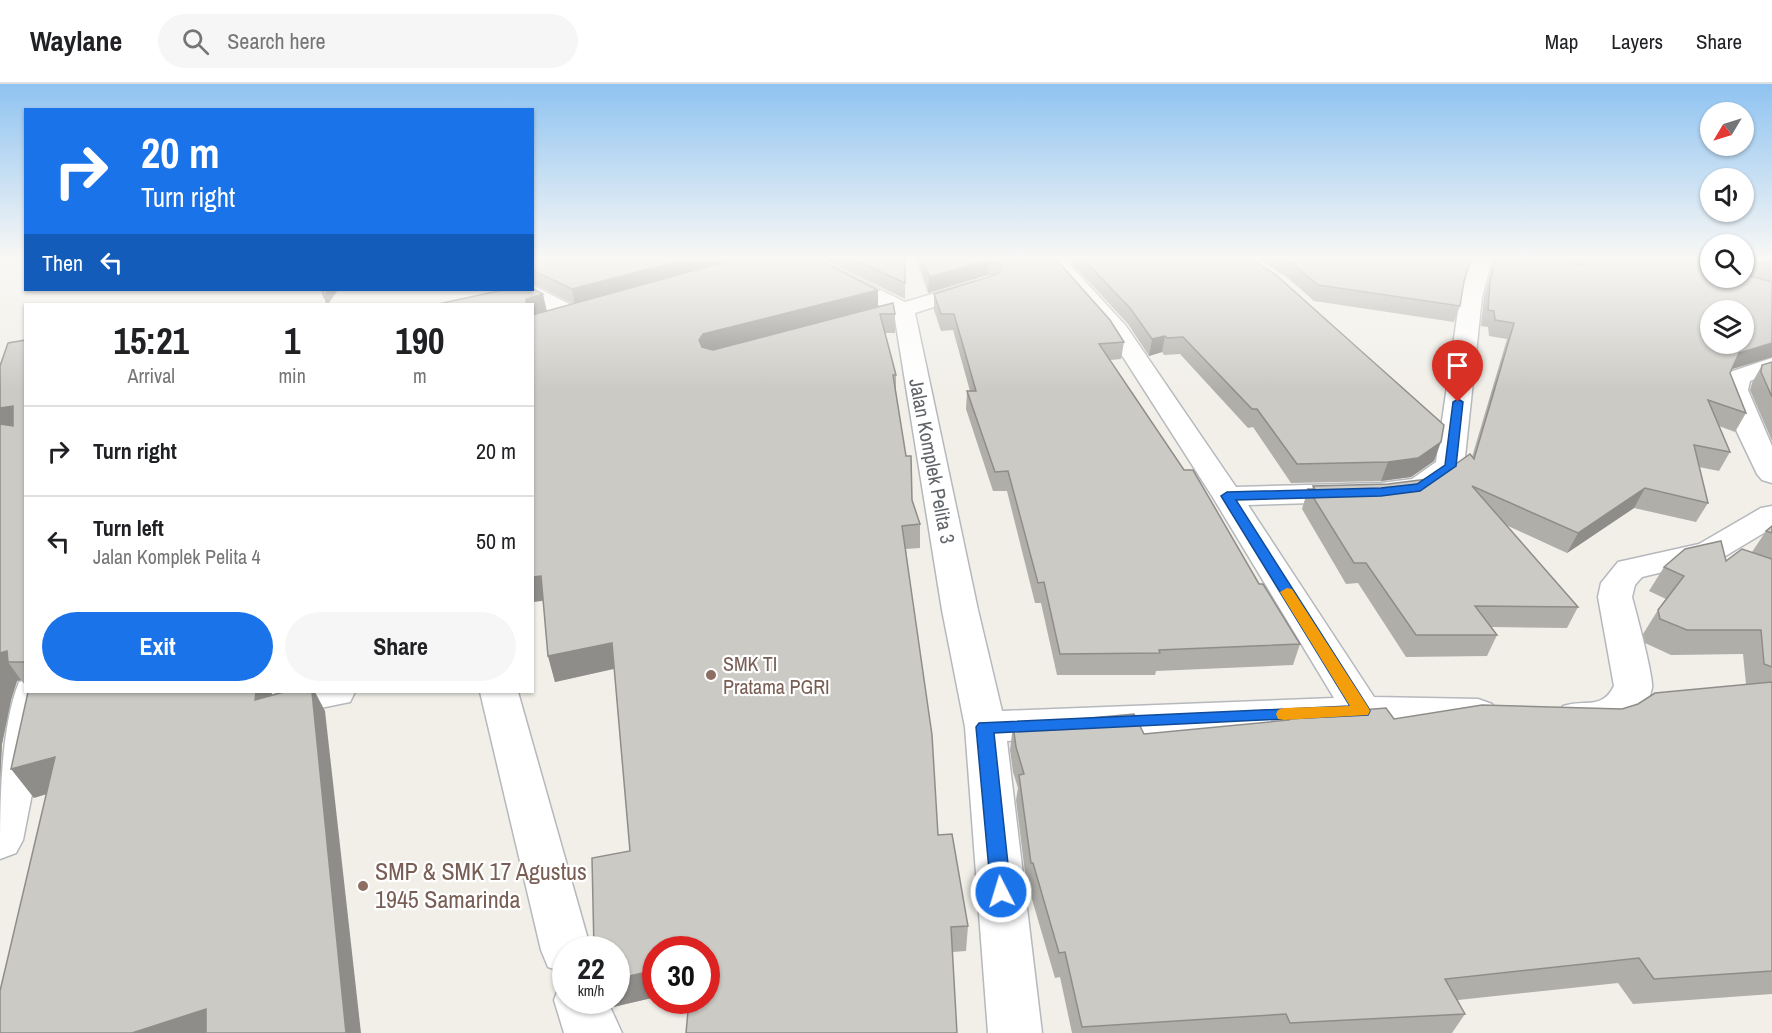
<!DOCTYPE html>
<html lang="en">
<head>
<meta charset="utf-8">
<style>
	body { margin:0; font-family:"Archivo Narrow",sans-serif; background:#f6f6f6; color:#202124; height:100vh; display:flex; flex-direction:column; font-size:22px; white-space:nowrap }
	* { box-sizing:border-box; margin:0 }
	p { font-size:20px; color:#757577 }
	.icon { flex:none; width:33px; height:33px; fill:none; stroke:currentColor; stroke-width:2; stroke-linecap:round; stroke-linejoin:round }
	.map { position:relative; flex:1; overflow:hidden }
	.drawer { position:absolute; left:24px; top:219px; width:510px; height:390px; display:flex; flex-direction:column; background:#fff; border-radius:0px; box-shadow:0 2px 4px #0004 }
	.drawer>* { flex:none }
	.hud { position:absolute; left:24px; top:24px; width:510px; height:183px; border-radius:0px; box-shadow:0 2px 4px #0004; background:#1a73e8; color:#fff; overflow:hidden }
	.needle { width:39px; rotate:232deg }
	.buttons { position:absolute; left:1700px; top:18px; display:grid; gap:12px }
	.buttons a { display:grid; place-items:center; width:54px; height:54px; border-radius:50%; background:#fff; box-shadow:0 2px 4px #0004; font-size:30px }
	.speed { position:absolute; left:552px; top:852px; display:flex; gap:12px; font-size:30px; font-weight:700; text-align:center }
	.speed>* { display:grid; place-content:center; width:78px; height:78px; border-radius:50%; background:#fff; box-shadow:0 2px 4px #0004; line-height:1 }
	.speed small { font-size:15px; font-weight:400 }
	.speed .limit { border:9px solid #d22; background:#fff; color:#111 }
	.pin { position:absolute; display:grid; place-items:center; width:51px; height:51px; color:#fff; margin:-62px -26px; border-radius:50% 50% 50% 0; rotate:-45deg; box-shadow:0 0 6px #0007 }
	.pin .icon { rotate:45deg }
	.me { position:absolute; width:66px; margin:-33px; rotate:355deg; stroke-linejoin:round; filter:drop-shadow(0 0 4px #0008) }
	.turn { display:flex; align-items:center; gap:21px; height:126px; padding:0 18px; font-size:27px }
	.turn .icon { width:78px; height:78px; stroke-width:2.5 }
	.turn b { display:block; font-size:42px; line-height:51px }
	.then { display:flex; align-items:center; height:57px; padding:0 18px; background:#0003; gap:12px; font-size:22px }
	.eta { display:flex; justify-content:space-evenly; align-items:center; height:102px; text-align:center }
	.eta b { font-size:36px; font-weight:700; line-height:42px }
	.primary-button { display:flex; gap:12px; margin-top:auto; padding:12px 18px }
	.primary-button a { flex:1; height:69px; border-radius:36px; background:#1a73e8; color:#fff; font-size:24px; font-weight:700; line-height:69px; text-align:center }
	.primary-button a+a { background:#f6f6f6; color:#202124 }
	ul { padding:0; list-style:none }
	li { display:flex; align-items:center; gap:18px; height:90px; padding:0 18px; border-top:2px solid #e0e0e0 }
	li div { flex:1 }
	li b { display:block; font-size:22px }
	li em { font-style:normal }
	header { display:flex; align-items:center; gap:36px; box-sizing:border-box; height:84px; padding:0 30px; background:#fff; border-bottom:2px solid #e0e0e0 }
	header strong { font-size:28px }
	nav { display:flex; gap:33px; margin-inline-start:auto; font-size:21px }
	.search { width:420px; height:54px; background:#f6f6f6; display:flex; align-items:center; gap:15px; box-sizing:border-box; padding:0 21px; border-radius:33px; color:#757577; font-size:22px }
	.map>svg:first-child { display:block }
</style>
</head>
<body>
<header>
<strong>Waylane</strong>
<div class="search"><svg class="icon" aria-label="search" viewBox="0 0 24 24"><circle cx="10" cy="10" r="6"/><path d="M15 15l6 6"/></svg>Search here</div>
<nav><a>Map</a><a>Layers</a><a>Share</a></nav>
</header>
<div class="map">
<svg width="1772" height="949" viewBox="0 0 1772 949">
	<rect width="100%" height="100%" fill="#f1efe8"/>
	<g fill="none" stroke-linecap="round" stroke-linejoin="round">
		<g stroke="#b5b8bc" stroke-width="3">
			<g id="minor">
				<polygon points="789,173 814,173 905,218 976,197 983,199 986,203 983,207 915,229 978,526 1002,627 1334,614 1212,412 1109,251 1043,173 1063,173 1126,242 1236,403 1381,399 1412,395 1436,378 1460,213 1473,173 1493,173 1482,213 1464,382 1460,388 1431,409 1420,412 1381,417 1248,421 1374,613 1478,615 1492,620 1498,630 1492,640 1478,645 1362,641 1007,657 1042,949 988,949 965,643 942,526 895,235 882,239 874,237 871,232 874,227 884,224 792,177"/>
				<polygon points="532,201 581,226 584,231 581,236 573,238 565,236 519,210 516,206 532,206"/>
				<polygon points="1772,274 1772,289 1750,297 1748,306 1772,362 1772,399 1762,396 1757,390 1737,348 1722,306 1730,288"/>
				<path d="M1772 422V444L1722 474 1642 493 1635 501 1632 513C1636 528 1654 594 1652 604 1643 647 1599 653 1563 642L1557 632 1563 622C1586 615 1602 626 1614 602L1598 513 1601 499 1618 478 1699 460 1761 424Z"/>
				<path d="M26 596V608H52L23 756 16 769 0 775C0 722 0 645 19 598Z"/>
				<polygon points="276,608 355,608 350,618 296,629 282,625"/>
				<polygon points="480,608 518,608 591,866 566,866 566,889 548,883 541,866"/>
				<polygon points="566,896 566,916 607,916 622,949 564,949 554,916 561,898"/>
			</g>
		</g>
		<use href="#minor" fill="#fff" fill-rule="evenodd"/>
	</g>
	<g fill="#afaea9">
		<polygon points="532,173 878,206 878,223 895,230 895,249 885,249 896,291 896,309 912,416 920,440 920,464 906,465 938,751 968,842 966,867 952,868 706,916 656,866 656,913 613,923 610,916 616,916 630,767 614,585 555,598 548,572 543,517 532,518 547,227 573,220 534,200 532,201"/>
		<polygon points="819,173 905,173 905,215"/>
		<polygon points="916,173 1054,173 1124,258 1121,275 1110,276 1259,500 1300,560 1293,581 1156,587 1155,591 1057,591 1041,519 1035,519 1007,407 993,407 966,325 967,307 970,307 953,246 941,247 934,226 934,210 992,192 988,191 928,209"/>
		<polygon points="1066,173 1248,173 1434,377 1411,393 1381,397 1291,399 1253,343 1248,344 1180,270 1164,271 1162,268 1149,272 1128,240"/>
		<polygon points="1257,173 1471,173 1464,197 1460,222 1454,238 1314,217 1289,195"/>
		<polygon points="1495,173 1710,173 1710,194 1743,173 1772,173 1772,273 1732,285 1730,289 1746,329 1735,348 1719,342 1730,368 1719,387 1699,383 1708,419 1696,438 1634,424 1567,469 1506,441 1578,523 1567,544 1492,543 1497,551 1487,572 1406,573 1358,499 1346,500 1302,425 1308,405 1312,405 1313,402 1388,400 1428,395 1440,391 1472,373 1507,255 1489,252 1488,243 1481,242 1484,213"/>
		<polygon points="26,256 26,602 21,596 17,597 11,616 2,660 0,697 0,281"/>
		<polygon points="1772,278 1772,357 1750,306 1752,299 1762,281"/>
		<polygon points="1772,442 1772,910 1633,920 1618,899 1458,916 1465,930 1452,949 1072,949 1060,893 1055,894 1029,805 1027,805 1016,716 1018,704 1013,688 1010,666 1013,641 1144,650 1285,637 1286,632 1394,635 1622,625 1746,600 1743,570 1671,571 1645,559 1643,550 1658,526 1666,515 1649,507 1664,483 1726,477 1752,468 1766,447"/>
	</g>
	<g fill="#8f8d8a">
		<polygon points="694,173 752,173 575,221 572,205"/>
		<polygon points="989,176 988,191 928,209 929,193"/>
		<polygon points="1743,176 1751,176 1743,191"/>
		<polygon points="328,206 338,206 328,220 326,220 324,213"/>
		<polygon points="878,206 878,224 701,276 699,256 703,250"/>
		<polygon points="543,210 547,228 532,233 532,220 526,220 526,215"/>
		<polygon points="1165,252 1162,268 1149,272 1152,255"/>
		<polygon points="1772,259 1772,273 1729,286 1739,269"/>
		<polygon points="13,322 26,342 0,342 0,324"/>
		<polygon points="1441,358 1434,377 1411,393 1381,397 1388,378"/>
		<polygon points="1645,404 1634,424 1567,469 1578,449"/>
		<polygon points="541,492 547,516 532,518 532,493"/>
		<polygon points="612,559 617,584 555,598 548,572"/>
		<polygon points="7,567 8,578 21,596 17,597 11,616 2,660 0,697 0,569"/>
		<polygon points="256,608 272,608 270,644 255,616"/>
		<polygon points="312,608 315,608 325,627 361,949 346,949"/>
		<polygon points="55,673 76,701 34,714 11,685"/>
		<polygon points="656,886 656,913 613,923 611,916 616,916 616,895"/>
		<polygon points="206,925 226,949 132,949"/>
	</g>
	<g fill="#cccac5" stroke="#8f8d8a" stroke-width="1.5" fill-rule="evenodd">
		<polygon points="532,173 694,173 572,205 532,186"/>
		<polygon points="743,173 813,173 878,206 703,250 699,256 702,263 713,266 893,219 895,230 880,230 896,291 893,291 906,372 911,372 912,416 920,440 902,442 932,651 938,751 952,750 968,842 951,843 957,949 686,949 689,916 706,916 706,866 656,866 656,886 616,895 616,866 594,866 592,774 630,767 612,559 548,572 541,492 532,493 532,231"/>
		<polygon points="849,173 905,173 905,199"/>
		<polygon points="922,173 1054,173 1110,236 1124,258 1099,260 1184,386 1193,386 1259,500 1263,500 1300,560 1159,566 1160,569 1060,570 1044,498 1038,499 1008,387 995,388 967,307 976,307 954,230 941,230 934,210 998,190 1002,182 998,178 989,176 929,193"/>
		<polygon points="1081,173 1248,173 1276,191 1444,341 1441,358 1418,374 1388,378 1297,380 1257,325 1252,325 1183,253 1167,254 1165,252 1152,255 1130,224"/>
		<polygon points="1282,173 1471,173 1464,197 1460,222 1318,201 1293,180"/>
		<path d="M1496 173H1554L1579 181 1587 179 1592 173H1691L1710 179V194H1743V190L1772 198V259L1739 269 1730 289 1746 329 1708 316 1730 368 1694 361 1708 419 1645 404 1578 449 1472 402 1578 523 1475 522 1497 551H1416L1366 479H1354L1308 405H1315L1313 402 1388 400 1428 395 1440 391 1470 370 1474 375 1514 239 1495 236 1494 227 1488 226 1490 198ZM1710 226H1743V260H1710Z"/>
		<polygon points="1743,173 1772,173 1772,181 1751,176 1743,176"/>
		<polygon points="532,204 543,210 526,215 526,220 438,220 503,206 532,206"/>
		<polygon points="322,206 328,206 324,213"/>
		<polygon points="26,256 26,578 8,578 7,567 0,569 0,340 13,342 13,322 0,324 0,282 8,259"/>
		<polygon points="1772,278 1772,313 1761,288 1762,281"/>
		<polygon points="1772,442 1772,449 1766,447"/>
		<polygon points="1721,457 1726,477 1742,465 1772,475 1772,583 1764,580 1761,546 1687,546 1660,535 1658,526 1684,492 1664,483 1685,465"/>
		<polygon points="1772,598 1772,887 1654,895 1639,874 1445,895 1465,930 1290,939 1286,930 1082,943 1065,868 1059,869 1033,779 1031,779 1019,691 1024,690 1016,663 1013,641 1134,630 1144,650 1289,636 1286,632 1386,624 1394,635 1482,621 1622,625 1638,620 1655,609"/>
		<polygon points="28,608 256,608 255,616 284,608 312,608 346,949 206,949 206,925 132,949 0,949 0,907 55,673 11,685"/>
	</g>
	<linearGradient id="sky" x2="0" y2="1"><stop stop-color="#8fc3f1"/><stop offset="0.57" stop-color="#f9f8f5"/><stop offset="1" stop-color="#f9f8f5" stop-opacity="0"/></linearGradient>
	<rect width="1772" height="306" fill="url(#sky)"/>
	<polygon fill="#1a73e8" stroke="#114b97" stroke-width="1.5" points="1458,315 1463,318 1456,382 1420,407 1381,412 1236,416 1368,623 1370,627 1368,631 994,649 1011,808 1008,814 1001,817 994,814 991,808 976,643 979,639 1350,622 1221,412 1227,408 1381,404 1417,400 1445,381 1453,318"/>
	<polygon fill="#f59e0b" points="1287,504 1292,505 1368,623 1370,627 1368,631 1284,636 1278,635 1276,630 1278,626 1284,624 1350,622 1280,508"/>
	<g fill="#8d6e63" stroke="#fff" stroke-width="2">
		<circle cx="711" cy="591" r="6"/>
		<circle cx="363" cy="802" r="6"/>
	</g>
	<g text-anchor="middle" stroke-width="4.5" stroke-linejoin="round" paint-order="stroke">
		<g font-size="20" fill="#5f6368" stroke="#fff">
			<text transform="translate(932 377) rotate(79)" y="7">Jalan Komplek Pelita 3</text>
		</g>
		<g font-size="20" fill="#785e54" stroke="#fff" text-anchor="start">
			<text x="723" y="587">SMK TI<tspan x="723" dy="23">Pratama PGRI</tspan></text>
		</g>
		<g font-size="24" fill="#785e54" stroke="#fff" text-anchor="start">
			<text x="375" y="796">SMP &amp; SMK 17 Agustus<tspan x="375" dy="28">1945 Samarinda</tspan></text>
		</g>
	</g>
</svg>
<div class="buttons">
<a><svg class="needle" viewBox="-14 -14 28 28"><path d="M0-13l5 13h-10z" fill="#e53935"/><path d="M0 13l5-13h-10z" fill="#757577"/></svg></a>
<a><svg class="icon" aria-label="sound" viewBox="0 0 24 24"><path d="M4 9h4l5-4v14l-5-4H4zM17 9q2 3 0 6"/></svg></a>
<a><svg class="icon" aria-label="search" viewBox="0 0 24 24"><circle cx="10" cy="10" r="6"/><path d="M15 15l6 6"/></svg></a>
<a><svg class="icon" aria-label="layers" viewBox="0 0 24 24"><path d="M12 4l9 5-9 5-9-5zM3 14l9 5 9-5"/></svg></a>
</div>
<div class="speed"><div>22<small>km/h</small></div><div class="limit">30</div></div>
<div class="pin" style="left:1458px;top:318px;background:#d93025"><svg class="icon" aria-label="arrive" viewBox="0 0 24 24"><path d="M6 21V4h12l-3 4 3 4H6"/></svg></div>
<svg class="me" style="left:1001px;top:808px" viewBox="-20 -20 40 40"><circle r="17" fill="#1a73e8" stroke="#fff" stroke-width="3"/><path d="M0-11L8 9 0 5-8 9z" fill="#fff"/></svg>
<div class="hud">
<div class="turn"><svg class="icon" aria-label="right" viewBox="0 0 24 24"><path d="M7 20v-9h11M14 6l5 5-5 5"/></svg><div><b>20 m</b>Turn right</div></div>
<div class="then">Then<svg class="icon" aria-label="left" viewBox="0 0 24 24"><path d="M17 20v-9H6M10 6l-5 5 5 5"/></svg></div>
</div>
<section class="drawer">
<div class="eta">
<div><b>15:21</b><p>Arrival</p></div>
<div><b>1</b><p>min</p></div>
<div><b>190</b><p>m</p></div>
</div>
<ul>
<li><svg class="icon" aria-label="right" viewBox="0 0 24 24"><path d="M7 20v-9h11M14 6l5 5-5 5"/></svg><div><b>Turn right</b></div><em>20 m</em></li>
<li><svg class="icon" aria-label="left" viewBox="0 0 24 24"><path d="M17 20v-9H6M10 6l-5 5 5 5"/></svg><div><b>Turn left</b><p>Jalan Komplek Pelita 4</p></div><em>50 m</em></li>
</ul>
<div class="primary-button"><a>Exit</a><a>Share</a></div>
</section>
</div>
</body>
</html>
